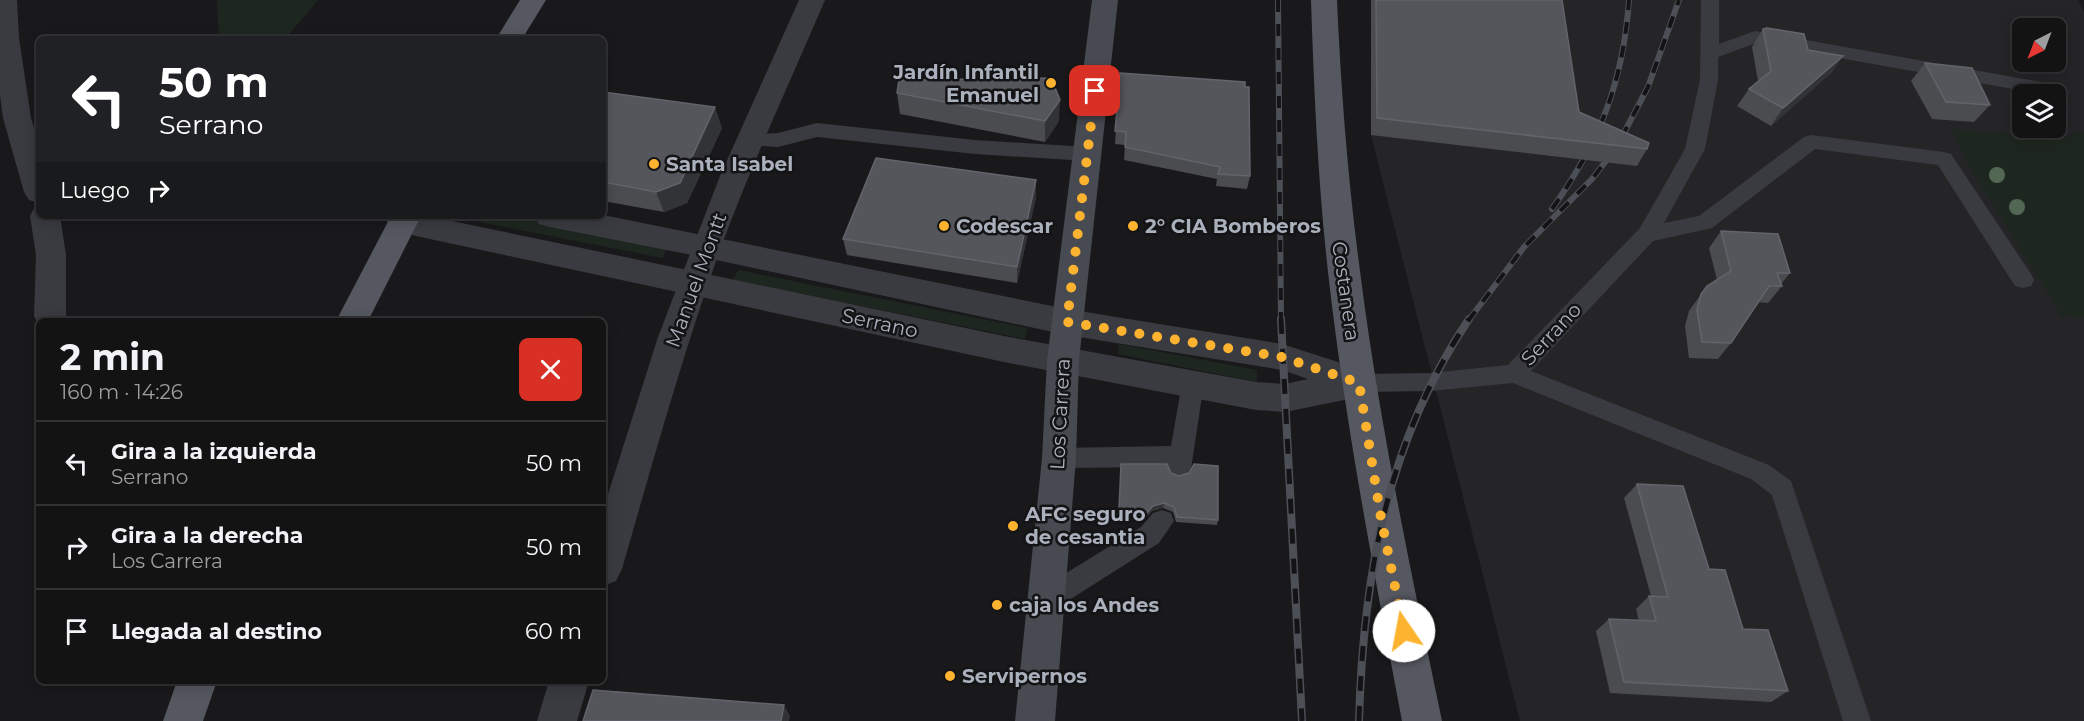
<!DOCTYPE html>
<html lang="es">
<head>
<meta charset="utf-8">
<style>
	body { margin:0; font-family:Montserrat,sans-serif; background:#202022; color:#f1f3f6; height:100vh; display:flex; flex-direction:column; font-size:22px; white-space:nowrap }
	* { box-sizing:border-box; margin:0 }
	p { font-size:20px; color:#9d9ea0 }
	.icon { flex:none; width:33px; height:33px; fill:none; stroke:currentColor; stroke-width:2; stroke-linecap:round; stroke-linejoin:round }
	.map { position:relative; flex:1; overflow:hidden }
	.panel { position:absolute; left:36px; top:318px; width:570px; height:366px; display:flex; flex-direction:column; background:#131314; border-radius:9px; box-shadow:0 3px 15px #0003,0 0 0 2px #323234 }
	.panel>* { flex:none }
	.guide { position:absolute; left:36px; top:36px; width:570px; height:183px; border-radius:9px; box-shadow:0 3px 15px #0003,0 0 0 2px #323234; background:#202124; color:#fff; overflow:hidden }
	.needle { width:39px; rotate:222deg }
	.controls { position:absolute; left:2012px; top:18px; display:grid; gap:12px }
	.controls a { display:grid; place-items:center; width:54px; height:54px; border-radius:9px; background:#131314; box-shadow:0 3px 15px #0003,0 0 0 2px #323234; font-size:30px }
	.pin { position:absolute; display:grid; place-items:center; width:51px; height:51px; color:#fff; margin:-26px; border-radius:12px; box-shadow:0 3px 9px #0006 }
	.me { position:absolute; width:66px; margin:-33px; rotate:348deg; stroke-linejoin:round; filter:drop-shadow(0 0 4px #0008) }
	.turn { display:flex; align-items:center; gap:21px; height:126px; padding:0 24px; font-size:27px }
	.turn .icon { width:78px; height:78px; stroke-width:2.5 }
	.turn b { display:block; font-size:42px; line-height:51px }
	.then { display:flex; align-items:center; height:57px; padding:0 24px; background:#0003; gap:12px; font-size:22px }
	.round { display:grid; place-items:center; flex:none; width:63px; height:63px; border-radius:9px; background:#202022 }
	.summary { display:flex; align-items:center; justify-content:space-between; height:102px; padding:0 24px }
	h1 { font-size:36px; font-weight:700; line-height:45px }
	ul { padding:0; list-style:none }
	li { display:flex; align-items:center; gap:18px; height:84px; padding:0 24px; border-top:2px solid #323234 }
	li div { flex:1 }
	li b { display:block; font-size:22px }
	li em { font-style:normal }
	.map>svg:first-child { display:block }
</style>
</head>
<body>
<div class="map">
<svg width="2084" height="721" viewBox="0 0 2084 721">
	<rect width="100%" height="100%" fill="#19191b"/>
	<path fill="#252528" fill-rule="evenodd" d="M1371 0H2078L2084 12V132L2060 139 1951 130 2062 315 2084 317V721H1520L1371 135ZM2022 28H2055V62H2022ZM2022 94H2055V128H2022Z"/>
	<g fill="#1e271f">
		<polygon points="217,0 318,0 285,39 219,39"/>
		<polygon points="1951,129 2060,139 2084,132 2084,317 2062,316 1967,163"/>
		<polygon points="449,216 510,216 667,248 663,258"/>
		<polygon points="738,270 1027,328 1025,339 733,280"/>
		<polygon points="1119,344 1257,370 1257,382 1118,354"/>
	</g>
	<g fill="none" stroke-linecap="round" stroke-linejoin="round">
		<g fill="#3a3b41" fill-rule="evenodd">
			<polygon points="1701,0 1719,0 1719,44 1755,31 2041,82 2048,83 2050,88 2048,93 2041,94 1756,43 1718,57 1718,80 1705,149 1664,223 1699,216 1804,137 1811,135 1944,152 1951,154 2031,274 2034,280 2031,286 2023,288 2015,286 1938,165 1815,149 1712,228 1653,241 1531,371 1769,465 1791,481 1871,721 1843,721 1772,495 1751,479 1513,383 1431,391 1359,392 1351,390 1348,383 1351,376 1359,374 1431,373 1508,365 1640,228 1685,149 1700,80"/>
			<polygon points="817,123 975,140 1088,147 1095,149 1098,154 1095,159 1088,161 975,154 817,137 778,147 744,145 741,140 744,135 778,133"/>
			<polygon points="1193,374 1201,376 1204,383 1191,469 1187,476 1179,479 1171,476 1167,467 1059,468 1051,465 1047,458 1051,451 1059,448 1171,446 1182,383 1185,376"/>
			<polygon points="1162,510 1171,513 1174,521 1159,543 1055,609 1046,612 1037,609 1033,600 1037,591 1141,527 1153,513"/>
		</g>
		<g fill="#3a3b41" fill-rule="evenodd">
			<polygon points="0,0 17,0 19,38 31,118 39,144 39,203 29,200 24,192 3,118 0,95"/>
			<path d="M799 0H825C790 82 752 163 721 247 683 353 653 461 622 569L616 581 603 586V510L658 337 720 176Z"/>
			<polygon points="39,207 39,216 60,216 66,255 66,315 69,321 39,321 39,326 34,316 36,255 30,216 34,208"/>
			<polygon points="549,681 589,681 577,721 537,721"/>
		</g>
		<polygon fill="#3a3b41" fill-rule="evenodd" points="603,215 1067,309 1282,344 1369,372 1376,383 1371,393 1359,397 1285,412 1256,410 1004,362 402,233 391,230 387,222 390,216 428,216 1004,336 1256,382 1285,384 1308,379 1282,370 1067,335 707,258 550,227 539,224 535,216"/>
		<polygon fill="#474a51" fill-rule="evenodd" points="1092,0 1118,0 1079,360 1076,458 1055,721 1015,721 1042,458 1047,360"/>
		<g fill="#555860" fill-rule="evenodd">
			<polygon points="520,0 546,0 522,39 496,39"/>
			<path d="M1311 0H1337C1341 91 1348 181 1360 271 1379 422 1411 572 1442 721H1402C1374 572 1345 423 1328 272 1318 182 1314 91 1311 0Z"/>
			<polygon points="391,216 421,216 368,321 336,321"/>
			<polygon points="177,681 217,681 203,721 163,721"/>
		</g>
		<g stroke="#4c4f56" stroke-width="6">
			<g id="rail-far1">
				<polyline points="1278,0 1281,321"/>
				<path d="M1552 209C1600 141 1623 83 1629 0"/>
				<polyline points="1468,321 1524,247 1592,179 1616,148 1648,87 1679,0"/>
			</g>
		</g>
		<g stroke="#4c4f56" stroke-width="8">
			<g id="rail">
				<polyline points="1281,319 1302,721"/>
				<path d="M1359 721C1363 576 1387 441 1469 319"/>
			</g>
		</g>
		<use href="#rail-far1" stroke="#141416" stroke-width="4" stroke-dasharray="12" stroke-linecap="butt"/>
		<use href="#rail" stroke="#141416" stroke-width="5" stroke-dasharray="15" stroke-linecap="butt"/>
	</g>
	<g fill="#526854">
		<circle cx="1997" cy="175" r="8"/>
		<circle cx="2017" cy="207" r="8"/>
	</g>
	<g fill="#4a4c50">
		<polygon points="1371,0 1562,0 1579,112 1647,149 1637,166 1371,135"/>
		<polygon points="1763,29 1808,50 1843,56 1831,73 1771,126 1737,106 1749,89 1758,81 1752,47"/>
		<polygon points="1925,63 1990,105 1974,122 1932,119 1911,81"/>
		<polygon points="1120,73 1250,176 1247,189 1216,186 1217,179 1124,160 1125,145 1115,144"/>
		<polygon points="603,92 722,128 687,203 664,212 603,201"/>
		<polygon points="897,93 1059,121 1045,142 900,114"/>
		<polygon points="1036,197 1017,283 847,255 843,239"/>
		<polygon points="1721,231 1790,273 1781,284 1782,286 1768,303 1758,302 1731,343 1718,359 1689,358 1685,326 1689,311 1707,286 1717,280 1709,248"/>
		<polygon points="1121,470 1171,473 1218,520 1217,525 1176,522 1173,512 1163,508 1152,511 1145,519 1118,517"/>
		<polygon points="1637,484 1709,569 1743,629 1788,691 1771,702 1610,693 1596,631 1609,619 1639,621 1636,609 1649,596 1651,596 1624,498"/>
	</g>
	<g fill="#323336">
		<polygon points="1843,56 1831,73 1771,126 1783,108"/>
		<polygon points="1060,100 1059,121 1045,142 1045,121"/>
		<polygon points="715,107 722,128 687,203 664,212 656,192"/>
		<polygon points="1036,180 1036,197 1017,283 1017,267"/>
		<polygon points="1164,503 1163,508 1152,511 1145,519 1146,514 1153,506"/>
		<polygon points="784,705 790,716 789,721 781,721"/>
	</g>
	<g fill="#55565c" stroke="#62646b" stroke-width="1.5">
		<polygon points="1376,0 1562,0 1579,112 1649,143 1647,149 1377,118"/>
		<polygon points="1767,28 1804,34 1808,50 1843,56 1783,108 1749,89 1771,71 1763,29"/>
		<polygon points="1925,63 1972,68 1990,105 1946,102"/>
		<polygon points="1120,73 1245,82 1245,87 1249,87 1250,176 1218,174 1220,167 1125,147 1126,132 1115,131"/>
		<polygon points="1051,78 1060,100 1045,121 897,93 899,80"/>
		<polygon points="603,92 715,107 680,183 656,192 603,182"/>
		<polygon points="876,158 1036,180 1017,267 843,239"/>
		<polygon points="1721,231 1778,234 1790,273 1777,273 1782,286 1769,286 1731,343 1702,342 1697,310 1701,294 1707,286 1731,271"/>
		<polygon points="1121,464 1167,464 1171,473 1179,476 1189,473 1194,464 1218,466 1218,520 1177,517 1174,507 1164,503 1153,506 1146,514 1119,511"/>
		<polygon points="1637,484 1683,486 1709,569 1725,570 1743,629 1768,630 1788,691 1624,682 1609,619 1656,621 1649,596 1668,597"/>
		<polygon points="593,690 784,705 781,721 583,721"/>
	</g>
	<g fill="none" stroke-linecap="round" stroke-linejoin="round">
		<polyline stroke="#fdb32f" stroke-width="10" stroke-dasharray="0 18" points="1095,91 1067,322 1282,357 1359,383 1381,518 1404,631"/>
	</g>
	<g fill="#fdb32f" stroke="#141416" stroke-width="2">
		<circle cx="1051" cy="83" r="6"/>
		<circle cx="654" cy="164" r="6"/>
		<circle cx="944" cy="226" r="6"/>
		<circle cx="1133" cy="226" r="6"/>
		<circle cx="1013" cy="526" r="6"/>
		<circle cx="997" cy="605" r="6"/>
		<circle cx="950" cy="676" r="6"/>
	</g>
	<g text-anchor="middle" stroke-width="5" stroke-linejoin="round" paint-order="stroke">
		<g font-size="20" font-weight="bold" fill="#aab0bc" stroke="#141416" text-anchor="start">
			<text x="1039" y="79" text-anchor="end">Jardín Infantil<tspan x="1039" dy="23">Emanuel</tspan></text>
			<text x="666" y="171">Santa Isabel</text>
			<text x="956" y="233">Codescar</text>
			<text x="1145" y="233">2° CIA Bomberos</text>
			<text x="1025" y="521">AFC seguro<tspan x="1025" dy="23">de cesantia</tspan></text>
			<text x="1009" y="612">caja los Andes</text>
			<text x="962" y="683">Servipernos</text>
		</g>
		<g font-size="20" fill="#aab0bc" stroke="#141416">
			<text transform="translate(696 280) rotate(-70)" y="7">Manuel Montt</text>
			<text transform="translate(1346 291) rotate(82)" y="7">Costanera</text>
			<text transform="translate(880 323) rotate(12)" y="7">Serrano</text>
			<text transform="translate(1551 334) rotate(-47)" y="7">Serrano</text>
			<text transform="translate(1060 414) rotate(-87)" y="7">Los Carrera</text>
		</g>
	</g>
</svg>
<div class="controls">
<a><svg class="needle" viewBox="-14 -14 28 28"><path d="M0-13l5 13h-10z" fill="#e53935"/><path d="M0 13l5-13h-10z" fill="#9d9ea0"/></svg></a>
<a><svg class="icon" aria-label="layers" viewBox="0 0 24 24"><path d="M12 4l9 5-9 5-9-5zM3 14l9 5 9-5"/></svg></a>
</div>
<div class="pin" style="left:1095px;top:91px;background:#d93025"><svg class="icon" aria-label="arrive" viewBox="0 0 24 24"><path d="M6 21V4h12l-3 4 3 4H6"/></svg></div>
<svg class="me" style="left:1404px;top:631px" viewBox="-20 -20 40 40"><circle r="19" fill="#fff"/><path d="M0-13L10 11 0 6-10 11z" fill="#fdb32f"/></svg>
<div class="guide">
<div class="turn"><svg class="icon" aria-label="left" viewBox="0 0 24 24"><path d="M17 20v-9H6M10 6l-5 5 5 5"/></svg><div><b>50 m</b>Serrano</div></div>
<div class="then">Luego<svg class="icon" aria-label="right" viewBox="0 0 24 24"><path d="M7 20v-9h11M14 6l5 5-5 5"/></svg></div>
</div>
<section class="panel">
<div class="summary"><div><h1>2 min</h1><p>160 m · 14:26</p></div><a class="round" style="background:#d93025;color:#fff"><svg class="icon" aria-label="close" viewBox="0 0 24 24"><path d="M6 6l12 12M18 6L6 18"/></svg></a></div>
<ul>
<li><svg class="icon" aria-label="left" viewBox="0 0 24 24"><path d="M17 20v-9H6M10 6l-5 5 5 5"/></svg><div><b>Gira a la izquierda</b><p>Serrano</p></div><em>50 m</em></li>
<li><svg class="icon" aria-label="right" viewBox="0 0 24 24"><path d="M7 20v-9h11M14 6l5 5-5 5"/></svg><div><b>Gira a la derecha</b><p>Los Carrera</p></div><em>50 m</em></li>
<li><svg class="icon" aria-label="arrive" viewBox="0 0 24 24"><path d="M6 21V4h12l-3 4 3 4H6"/></svg><div><b>Llegada al destino</b></div><em>60 m</em></li>
</ul>
</section>
</div>
</body>
</html>
